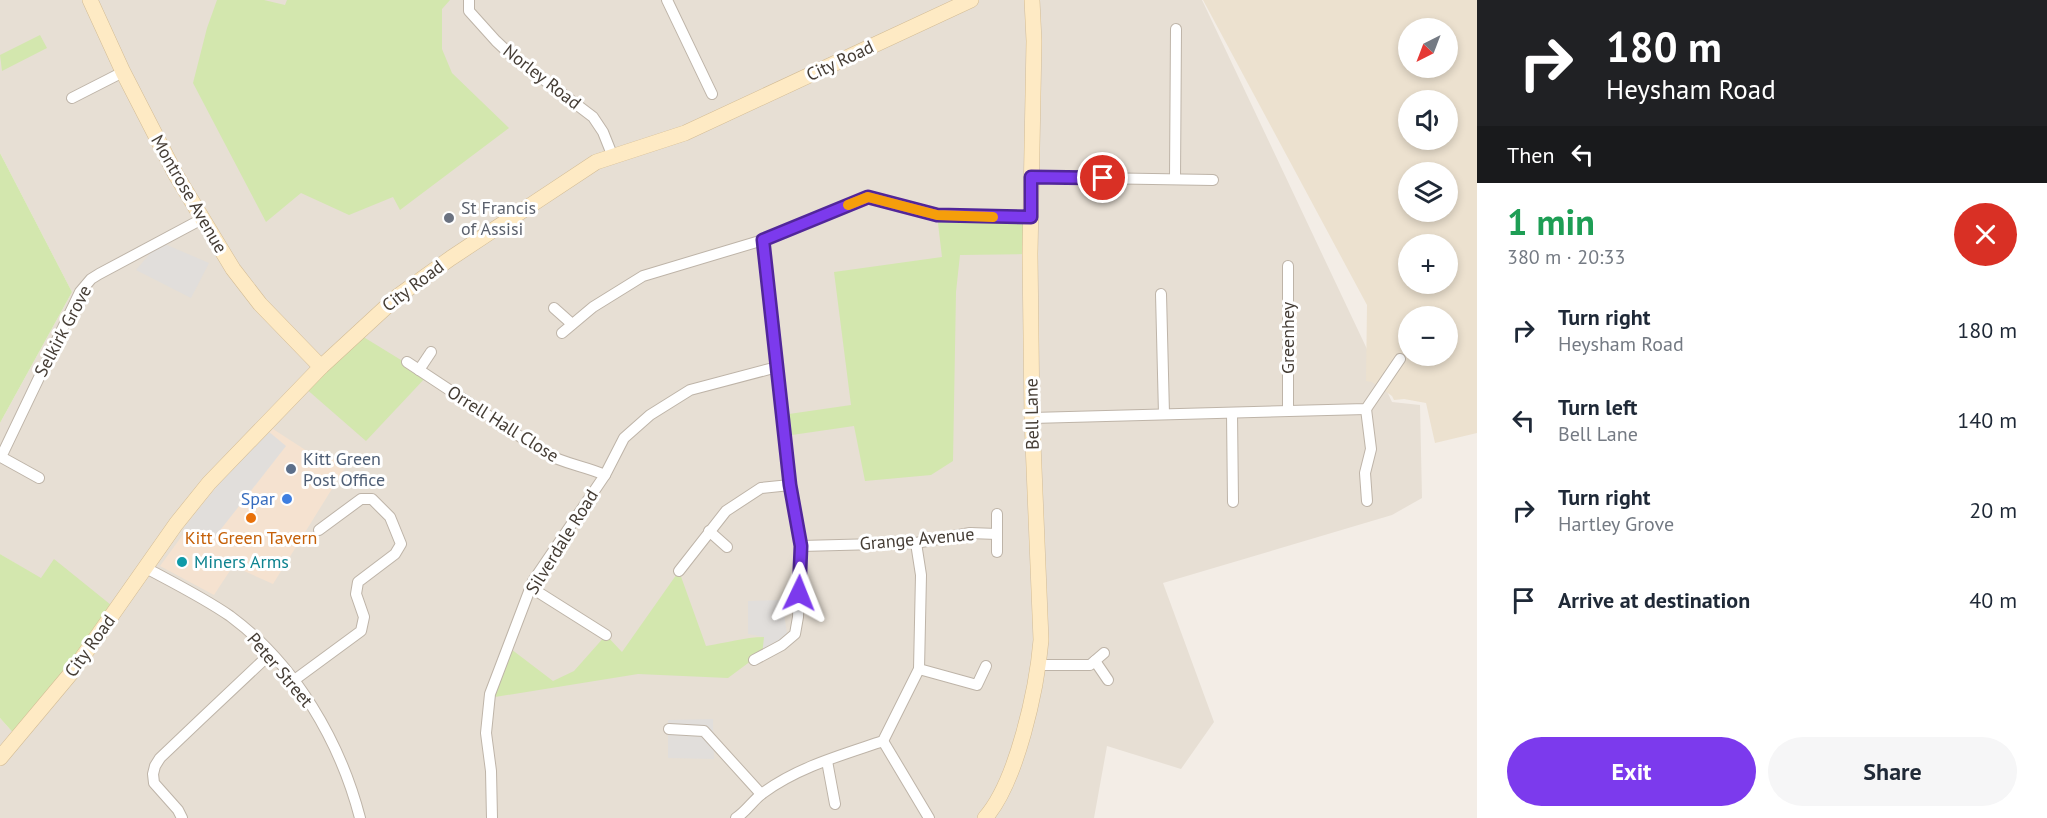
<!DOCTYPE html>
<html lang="en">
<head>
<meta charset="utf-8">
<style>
	body { margin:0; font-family:"PT Sans",sans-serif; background:#f6f6f7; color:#1f2937; height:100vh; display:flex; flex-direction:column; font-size:22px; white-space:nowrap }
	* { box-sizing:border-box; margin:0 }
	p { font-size:20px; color:#747a83 }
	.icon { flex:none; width:33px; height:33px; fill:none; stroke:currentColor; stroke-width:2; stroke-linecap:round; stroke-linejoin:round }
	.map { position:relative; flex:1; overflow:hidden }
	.panel { display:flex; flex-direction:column; background:#fff; width:570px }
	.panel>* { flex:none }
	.banner { background:#202124; color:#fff; overflow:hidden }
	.needle { width:39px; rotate:222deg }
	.controls { position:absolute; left:1398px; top:18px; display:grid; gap:12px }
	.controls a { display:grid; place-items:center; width:60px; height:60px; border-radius:50%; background:#fff; box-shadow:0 3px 9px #0003; font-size:30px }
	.pin { position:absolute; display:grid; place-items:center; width:51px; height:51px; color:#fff; margin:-26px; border:3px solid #fff; border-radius:50%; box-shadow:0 2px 6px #0007 }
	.me { position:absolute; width:66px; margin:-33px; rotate:2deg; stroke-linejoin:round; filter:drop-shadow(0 0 4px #0008) }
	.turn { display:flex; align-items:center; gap:21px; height:126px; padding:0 30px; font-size:27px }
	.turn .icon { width:78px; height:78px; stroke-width:2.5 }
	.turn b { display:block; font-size:42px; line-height:51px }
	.then { display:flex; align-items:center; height:57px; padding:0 30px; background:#0003; gap:12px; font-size:22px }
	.round { display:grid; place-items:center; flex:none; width:63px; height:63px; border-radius:32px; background:#f6f6f7 }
	.overview { display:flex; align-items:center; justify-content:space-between; height:102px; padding:0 30px }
	h1 { font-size:36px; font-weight:600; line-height:45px; color:#1e9e55 }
	.cta { display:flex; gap:12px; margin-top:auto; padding:12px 30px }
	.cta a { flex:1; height:69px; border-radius:36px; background:#7c3aed; color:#fff; font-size:24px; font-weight:600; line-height:69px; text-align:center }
	.cta a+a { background:#f6f6f7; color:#1f2937 }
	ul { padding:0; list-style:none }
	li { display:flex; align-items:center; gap:18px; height:90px; padding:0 30px }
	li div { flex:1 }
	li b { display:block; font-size:22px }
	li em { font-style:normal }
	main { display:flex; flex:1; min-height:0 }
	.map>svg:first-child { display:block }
</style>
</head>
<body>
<main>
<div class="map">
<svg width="1477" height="818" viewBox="0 0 1477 818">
	<rect width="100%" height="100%" fill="#f3ede6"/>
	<polygon fill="#e7dfd4" points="0,0 1202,0 1392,402 1420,405 1422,498 1392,515 1163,583 1214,722 1181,769 1107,746 1094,818 0,818 0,718 17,737 55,559 41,579 0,554 0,423 72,292 0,153"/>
	<polygon fill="#f5e2d0" points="273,429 310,453 348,463 273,584 233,566 214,595 160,566 228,473"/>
	<path fill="#ece1cf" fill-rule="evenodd" d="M1203 0H1477V433L1435 443 1426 403 1404 399 1394 400 1392 396 1372 382 1366 381 1367 305ZM1408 28H1448V68H1408ZM1408 100H1448V140H1408ZM1408 172H1448V212H1408ZM1408 244H1448V284H1408ZM1408 316H1448V356H1408Z"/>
	<g fill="#d3e7ae">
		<polygon points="217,0 264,0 285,5 287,0 450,0 442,9 442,49 452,73 509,128 400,210 393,197 349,215 301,193 266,222 193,83 207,28"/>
		<polygon points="40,35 47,48 2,71 0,55"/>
		<polygon points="0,153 72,292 0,423"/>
		<polygon points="937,215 1031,217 1030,254 960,255 956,292 953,461 931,475 865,481 854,426 785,436 782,415 851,405 834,272 942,257"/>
		<polygon points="357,333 427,376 366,441 304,387"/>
		<polygon points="0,554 41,578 54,559 111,605 17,737 0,718"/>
		<path d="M679 571 706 646C726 643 745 637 765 637L763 652 728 678 638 674 489 698 507 646 553 681 574 671 606 635 622 652Z"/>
	</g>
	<g fill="#e1dedb">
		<polygon points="160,242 209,263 191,298 136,270"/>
		<polygon points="268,431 286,446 207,547 183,529 232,468"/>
		<polygon points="782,600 788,640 762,656 764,637 748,634 748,601"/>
		<polygon points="713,719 714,759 668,758 668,720"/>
	</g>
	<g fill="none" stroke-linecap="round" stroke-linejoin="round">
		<g stroke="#beb4a8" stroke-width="12">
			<g id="street">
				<polyline points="469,0 469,11 496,41 510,54 593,117 603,132 613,157"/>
				<polyline points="667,0 712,94"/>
				<polyline points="72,98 123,72"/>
				<polyline points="1031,177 1213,180"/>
				<polyline points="1175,179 1176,29"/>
				<polyline points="1288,266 1288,410"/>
				<polyline points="1161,294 1164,414"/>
				<polyline points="554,308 572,324"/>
				<polyline points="562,333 593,307 643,276 763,240 869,197 937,215 1031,217"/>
				<path d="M407 362 545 453C564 464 585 466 605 475"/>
				<polyline points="419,370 431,352"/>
				<polyline points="1366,409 1371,449 1365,473 1367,501"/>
				<polyline points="1232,413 1233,502"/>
				<polyline points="1032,418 1366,409 1400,359"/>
				<polyline points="39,478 1,457 80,292 91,279 99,274 202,219"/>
				<polyline points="997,514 997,552"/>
				<polyline points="709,531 727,547"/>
				<polyline points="801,546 916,543 970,533 997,534"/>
				<path d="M146 568C174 583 204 598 230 616 295 664 340 741 360 818"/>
				<polyline points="679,571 726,511 761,488 790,485"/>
				<polyline points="530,587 606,635"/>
				<polyline points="754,660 782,645 795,634 798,617 801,546 790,485 763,240"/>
				<polyline points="1095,661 1108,680"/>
				<polyline points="1039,665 1090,665 1104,653"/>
				<polyline points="919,669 977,685 986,666"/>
				<polyline points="293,681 361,631 364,617 356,594 358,582 395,554 401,544 390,517 372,499 361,499 319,530"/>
				<polyline points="669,729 704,731 761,794"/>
				<polyline points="883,741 929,818"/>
				<polyline points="827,761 835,804"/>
				<polyline points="182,818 178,810 154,783 153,774 155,766 160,758 201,719 270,654"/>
				<polyline points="492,818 491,771 486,733 490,694 533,581 605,475 624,438 650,415 690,390 777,367"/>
				<path d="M736 818C747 811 753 800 763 793 798 767 842 755 883 741L919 669 921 575 916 543"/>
			</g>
		</g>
		<g stroke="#d3bc95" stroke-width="16">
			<g id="secondary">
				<polyline points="90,0 123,72 176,175 233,269 260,304 321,367"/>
				<polyline points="0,758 72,672 176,524 209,483 321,367 398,296 451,258 596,162 685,133 971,0"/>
				<path d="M985 818C1017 782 1037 688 1041 640L1032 418 1030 254 1034 41 1032 0"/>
			</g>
		</g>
		<use href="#street" stroke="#fff" stroke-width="10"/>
		<use href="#secondary" stroke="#feeac4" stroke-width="15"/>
	</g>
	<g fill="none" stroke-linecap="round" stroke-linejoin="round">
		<g stroke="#51269a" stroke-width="15">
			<polyline id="route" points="799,593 801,546 790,485 763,240 868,197 937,215 1031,217 1031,177 1103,178"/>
		</g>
		<use href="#route" stroke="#7c3aed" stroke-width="10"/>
		<polyline stroke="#f59e0b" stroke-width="10" points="848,205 868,197 937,215 993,217"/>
	</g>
	<circle fill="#6b7280" stroke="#fff" stroke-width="2" cx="449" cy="218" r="6"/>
	<circle fill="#5c6f8a" stroke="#fff" stroke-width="2" cx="291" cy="469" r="6"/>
	<circle fill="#3f7fe0" stroke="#fff" stroke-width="2" cx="287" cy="499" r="6"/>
	<circle fill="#e8710a" stroke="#fff" stroke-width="2" cx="251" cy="518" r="6"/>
	<circle fill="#0f9aa8" stroke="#fff" stroke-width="2" cx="182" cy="562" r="6"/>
	<g text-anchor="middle" stroke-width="6" stroke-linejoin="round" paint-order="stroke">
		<g font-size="18" fill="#453d35" stroke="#fff">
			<text transform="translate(840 61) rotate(-25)" y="6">City Road</text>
			<text transform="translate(542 77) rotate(38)" y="6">Norley Road</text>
			<text transform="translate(189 194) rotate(60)" y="6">Montrose Avenue</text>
			<text transform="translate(413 286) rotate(-37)" y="6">City Road</text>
			<text transform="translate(63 331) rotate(-62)" y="6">Selkirk Grove</text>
			<text transform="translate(1288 338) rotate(-90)" y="6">Greenhey</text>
			<text transform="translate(1032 414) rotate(-91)" y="6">Bell Lane</text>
			<text transform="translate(503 424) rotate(32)" y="6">Orrell Hall Close</text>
			<text transform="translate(917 539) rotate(-5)" y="6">Grange Avenue</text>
			<text transform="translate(562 542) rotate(-58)" y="6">Silverdale Road</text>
			<text transform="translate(90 646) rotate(-54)" y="6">City Road</text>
			<text transform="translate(280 670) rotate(50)" y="6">Peter Street</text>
		</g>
		<g font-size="18" fill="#5b616d" stroke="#fff" text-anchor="start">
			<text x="461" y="214">St Francis<tspan x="461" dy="21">of Assisi</tspan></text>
		</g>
		<g font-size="18" fill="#4e5e75" stroke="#fff" text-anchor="start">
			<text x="303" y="465">Kitt Green<tspan x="303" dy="21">Post Office</tspan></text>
		</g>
		<g font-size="18" fill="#366cbe" stroke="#fff" text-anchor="end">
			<text x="275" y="505">Spar</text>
		</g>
		<g font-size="18" fill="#c56008" stroke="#fff">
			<text x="251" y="544">Kitt Green Tavern</text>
		</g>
		<g font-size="18" fill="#0d838f" stroke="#fff" text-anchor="start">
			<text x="194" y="568">Miners Arms</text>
		</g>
	</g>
</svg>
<div class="controls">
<a><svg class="needle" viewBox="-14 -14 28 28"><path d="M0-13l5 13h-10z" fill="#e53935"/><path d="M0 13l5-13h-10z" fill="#747a83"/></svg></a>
<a><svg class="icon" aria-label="sound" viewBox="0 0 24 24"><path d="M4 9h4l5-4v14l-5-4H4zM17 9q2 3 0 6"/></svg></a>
<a><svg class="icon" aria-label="layers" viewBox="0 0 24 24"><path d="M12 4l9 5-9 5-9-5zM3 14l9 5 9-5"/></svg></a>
<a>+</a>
<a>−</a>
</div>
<div class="pin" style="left:1103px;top:178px;background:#d93025"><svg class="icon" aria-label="arrive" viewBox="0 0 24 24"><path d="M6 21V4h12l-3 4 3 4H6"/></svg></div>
<svg class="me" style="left:799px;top:593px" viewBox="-20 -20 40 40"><path d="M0-17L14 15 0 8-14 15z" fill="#7c3aed" stroke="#fff" stroke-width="4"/></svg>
</div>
<section class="panel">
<div class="banner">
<div class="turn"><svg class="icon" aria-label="right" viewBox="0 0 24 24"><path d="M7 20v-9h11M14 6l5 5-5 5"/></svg><div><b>180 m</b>Heysham Road</div></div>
<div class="then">Then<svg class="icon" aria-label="left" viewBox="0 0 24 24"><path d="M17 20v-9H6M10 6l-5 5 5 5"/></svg></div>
</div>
<div class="overview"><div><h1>1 min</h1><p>380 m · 20:33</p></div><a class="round" style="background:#d93025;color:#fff"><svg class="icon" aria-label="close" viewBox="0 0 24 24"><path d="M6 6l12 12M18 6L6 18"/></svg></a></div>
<ul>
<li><svg class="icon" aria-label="right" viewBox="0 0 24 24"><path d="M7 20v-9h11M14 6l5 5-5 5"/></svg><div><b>Turn right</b><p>Heysham Road</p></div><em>180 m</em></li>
<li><svg class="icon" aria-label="left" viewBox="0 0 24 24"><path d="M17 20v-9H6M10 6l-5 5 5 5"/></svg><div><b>Turn left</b><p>Bell Lane</p></div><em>140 m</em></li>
<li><svg class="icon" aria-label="right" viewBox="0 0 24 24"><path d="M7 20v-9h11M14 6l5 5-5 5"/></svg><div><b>Turn right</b><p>Hartley Grove</p></div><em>20 m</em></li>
<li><svg class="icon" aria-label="arrive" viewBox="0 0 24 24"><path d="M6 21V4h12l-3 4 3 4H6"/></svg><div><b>Arrive at destination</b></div><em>40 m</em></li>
</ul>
<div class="cta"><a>Exit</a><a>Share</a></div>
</section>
</main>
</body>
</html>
